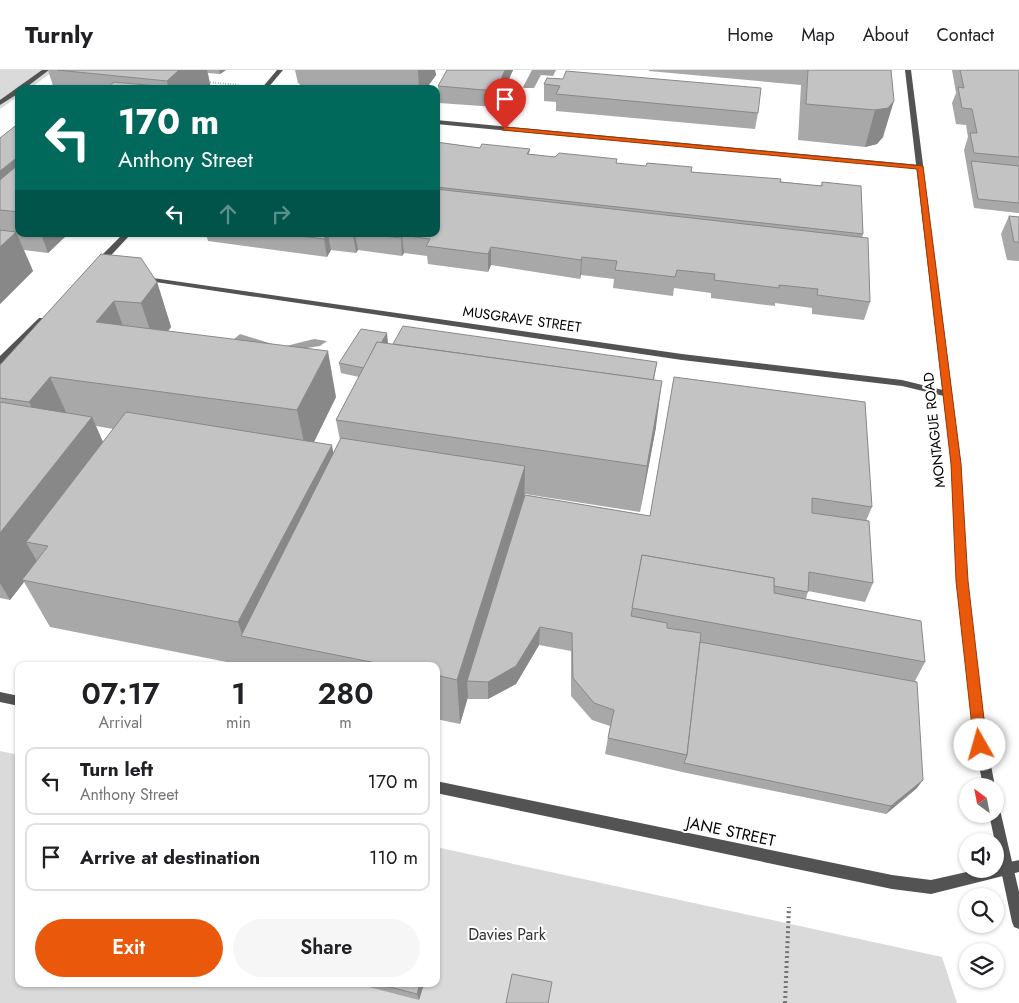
<!DOCTYPE html>
<html lang="en">
<head>
<meta charset="utf-8">
<style>
	body { margin:0; font-family:Jost,sans-serif; background:#f6f6f6; color:#202124; height:100vh; display:flex; flex-direction:column; font-size:19px; white-space:nowrap }
	* { box-sizing:border-box; margin:0 }
	p { font-size:16px; color:#757577 }
	.icon { flex:none; width:28px; height:28px; fill:none; stroke:currentColor; stroke-width:2; stroke-linecap:round; stroke-linejoin:round }
	.map { position:relative; flex:1; overflow:hidden }
	.drawer { position:absolute; left:15px; top:592px; width:425px; height:325px; display:flex; flex-direction:column; background:#fff; border-radius:10px; box-shadow:0 1px 4px #0004 }
	.drawer>* { flex:none }
	.hud { position:absolute; left:15px; top:15px; width:425px; height:152px; border-radius:10px; box-shadow:0 1px 4px #0004; background:#00695c; color:#fff; overflow:hidden }
	.needle { width:32px; rotate:328deg }
	.controls { position:absolute; left:959px; top:708px; display:grid; gap:10px }
	.controls a { display:grid; place-items:center; width:45px; height:45px; border-radius:50%; background:#fff; box-shadow:0 1px 4px #0004; font-size:25px }
	.pin { position:absolute; display:grid; place-items:center; width:42px; height:42px; color:#fff; margin:-51px -21px; border-radius:50% 50% 50% 0; rotate:-45deg; box-shadow:0 0 5px #0007 }
	.pin .icon { rotate:45deg }
	.me { position:absolute; width:55px; margin:-28px; rotate:353deg; stroke-linejoin:round; filter:drop-shadow(0 0 4px #0008) }
	.turn { display:flex; align-items:center; gap:18px; height:105px; padding:0 20px; font-size:22px }
	.turn .icon { width:65px; height:65px; stroke-width:2.5 }
	.turn b { display:block; font-size:35px; line-height:42px }
	.lanes { display:flex; align-items:center; height:48px; padding:0 20px; background:#0003; justify-content:center; gap:25px; direction:ltr }
	.lanes .off { opacity:.35 }
	.eta { display:flex; justify-content:space-evenly; align-items:center; height:85px; text-align:center }
	.eta b { font-size:30px; font-weight:600; line-height:35px }
	.action { display:flex; gap:10px; margin-top:auto; padding:10px 20px }
	.action a { flex:1; height:58px; border-radius:30px; background:#ea580c; color:#fff; font-size:20px; font-weight:600; line-height:58px; text-align:center }
	.action a+a { background:#f6f6f6; color:#202124 }
	ul { padding:0; list-style:none }
	li { display:flex; align-items:center; gap:15px; height:68px; margin:0 10px 8px; padding:0 10px; border:2px solid #e0e0e0; border-radius:10px }
	li div { flex:1 }
	li b { display:block; font-size:19px }
	li em { font-style:normal }
	header { display:flex; align-items:center; gap:30px; box-sizing:border-box; height:70px; padding:0 25px; background:#fff; border-bottom:1px solid #e0e0e0 }
	header strong { font-size:24px }
	nav { display:flex; gap:28px; margin-inline-start:auto; font-size:18px }
	.map>svg:first-child { display:block }
</style>
</head>
<body>
<header>
<strong>Turnly</strong>
<nav><a>Home</a><a>Map</a><a>About</a><a>Contact</a></nav>
</header>
<div class="map">
<svg width="1019" height="933" viewBox="0 0 1019 933">
	<rect width="100%" height="100%" fill="#fff"/>
	<g fill="#dadada">
		<polygon points="0,0 55,0 29,19 19,19 19,26 0,39"/>
		<polygon points="0,681 19,685 19,914 436,914 436,777 942,887 957,933 0,933"/>
	</g>
	<g fill="#a1a1a1">
		<polygon points="532,0 556,0 553,6 541,5 534,18 524,18 523,17"/>
		<polygon points="240,264 282,277 314,269 327,271 320,276 307,278 312,284 233,270"/>
	</g>
	<g fill="none" stroke-linecap="round" stroke-linejoin="round">
		<polyline stroke="#757575" stroke-width="2" stroke-dasharray="0.5 2" stroke-linecap="butt" points="208,12 239,15 236,19"/>
		<polyline stroke="#757575" stroke-width="4" stroke-dasharray="2 3" stroke-linecap="butt" points="785,933 789,837"/>
		<g fill="#535353" fill-rule="evenodd">
			<polygon points="42,0 49,0 24,19 19,19 19,23 0,35 0,30"/>
			<polygon points="277,0 283,0 267,19 261,19"/>
			<polygon points="436,50 920,95 923,97 920,99 436,54"/>
			<polygon points="123,164 131,164 101,196 95,196 95,192"/>
			<polygon points="139,206 682,284 902,310 951,322 952,324 948,327 902,316 682,290 142,210 138,208"/>
			<polygon points="39,248 45,248 46,250 3,293 0,294 0,286"/>
			<polygon points="0,622 19,626 19,636 0,632"/>
			<polygon points="436,711 892,805 931,810 980,799 995,799 995,795 1019,790 1019,802 931,824 892,819 436,723"/>
		</g>
		<g fill="#535353" fill-rule="evenodd">
			<polygon points="905,0 911,0 961,394 967,511 987,675 995,716 983,716 975,675 957,511 951,394"/>
			<polygon points="995,738 999,740 1001,744 1019,822 1019,859 1014,857 1012,852 989,744 995,744"/>
		</g>
	</g>
	<g fill="#a8a8a8" fill-rule="evenodd">
		<polygon points="48,0 226,0 220,4 208,3 211,19 54,19"/>
		<polygon points="295,0 435,0 436,5 426,19 327,19 302,16 298,13"/>
		<polygon points="513,0 496,37 439,33 438,16"/>
		<polygon points="649,0 891,0 883,67 877,74 865,77 798,70 801,15 649,1"/>
		<polygon points="952,0 1019,0 1019,143 974,138 964,80 968,67 966,55 956,54 952,33 956,23"/>
		<polygon points="547,8 758,43 755,59 556,41 556,32 544,31 544,14"/>
		<polygon points="19,53 19,164 68,164 48,183 24,180 33,201 0,234 0,68"/>
		<polygon points="436,72 480,78 530,79 529,84 821,116 822,112 863,164 862,168 870,232 864,250 812,244 812,238 775,233 775,236 711,228 711,223 674,218 673,226 613,218 614,209 581,205 580,209 491,195 488,202 428,194 427,186 404,183 402,186 358,180 356,183 331,180 327,187 208,171 206,164 436,164"/>
		<polygon points="1009,146 1019,147 1019,191 1007,190 1001,164"/>
		<path d="M101 184 157 212 171 257 168 261 336 327 314 372 333 384 340 370 336 350 359 307 341 303 339 293 388 273 387 274 657 292 654 310 656 357 640 442 525 424V425L650 446 674 307 872 437 866 451 873 513 865 532 808 521 806 529 925 592 915 611 917 718 886 744 682 702 605 684 610 656 592 650 571 626V581L539 575 516 614 488 629H468V627L460 654 436 649V596H247L50 557 24 512 10 530 0 528V295ZM96 356 113 359 103 372Z"/>
		<polygon points="367,914 424,914 419,930 369,917"/>
	</g>
	<g fill="#888">
		<polygon points="179,0 207,0 211,19 166,19 168,17 167,11"/>
		<polygon points="219,0 226,0 220,4"/>
		<polygon points="418,0 435,0 436,5 426,19 419,19"/>
		<polygon points="505,0 513,0 496,37 496,21"/>
		<polygon points="894,31 883,67 877,74 865,77 875,40"/>
		<polygon points="19,86 19,109 0,125 0,101"/>
		<polygon points="16,162 33,201 0,234 0,177"/>
		<polygon points="41,164 68,164 48,183"/>
		<polygon points="327,164 328,164 331,180 327,187 324,169"/>
		<polygon points="354,164 355,164 358,180 356,183 353,165"/>
		<polygon points="402,165 404,183 402,186 401,168"/>
		<polygon points="491,177 491,195 488,202 488,184"/>
		<polygon points="582,187 581,205 580,209 581,190"/>
		<polygon points="157,212 171,257 156,278 141,233"/>
		<polygon points="114,231 130,276 96,252"/>
		<polygon points="387,263 388,273 367,308 365,298"/>
		<polygon points="328,281 336,327 307,386 297,340"/>
		<polygon points="50,307 71,353 51,378 29,332"/>
		<polygon points="662,311 656,357 640,442 647,396"/>
		<polygon points="92,347 112,393 48,476 26,472 38,493 22,510 24,512 10,530 0,513 0,463"/>
		<polygon points="332,375 340,422 243,567 238,552"/>
		<polygon points="525,396 524,443 467,611 468,627 460,654 457,610"/>
		<polygon points="540,557 539,575 516,614 488,629 488,612"/>
		<polygon points="923,710 917,718 886,744 891,736"/>
		<polygon points="420,914 424,914 419,930 417,924"/>
	</g>
	<g fill="#c3c3c3" stroke="#888">
		<polygon points="57,0 179,0 167,11"/>
		<polygon points="447,0 505,0 496,21 438,16"/>
		<polygon points="808,0 891,0 894,31 888,38 875,40 806,34"/>
		<polygon points="960,0 1019,0 1019,87 974,83 970,63 977,63 972,39 962,38 958,17 964,18"/>
		<polygon points="566,1 761,18 758,43 556,24 560,16 544,14 547,8 563,9"/>
		<polygon points="114,12 168,17 166,19 106,19"/>
		<polygon points="19,53 19,86 0,101 0,68"/>
		<polygon points="436,72 480,78 482,74 530,79 527,84 555,87 559,83 617,89 616,93 646,96 647,93 692,97 691,102 781,109 780,112 822,116 822,112 861,116 863,164 436,117"/>
		<polygon points="971,91 1019,96 1019,133 978,129"/>
		<polygon points="19,94 19,142 0,140 0,110"/>
		<polygon points="436,119 868,168 870,232 817,225 818,219 779,215 779,218 714,210 715,204 677,200 675,207 615,200 617,191 582,187 581,190 491,177 488,184 426,176 430,169 402,165 401,168 367,164 436,164"/>
		<polygon points="1009,146 1019,147 1019,172 1014,172"/>
		<polygon points="0,160 16,162 0,177"/>
		<polygon points="286,164 327,164 324,169"/>
		<polygon points="340,164 354,164 353,165"/>
		<polygon points="101,184 141,188 157,212 141,233 114,231 96,252 328,281 297,340 50,307 29,332 0,328 0,295"/>
		<polygon points="403,256 657,292 653,310 393,274"/>
		<polygon points="361,259 387,263 381,273 377,272 364,298 339,293"/>
		<polygon points="377,272 662,311 647,396 336,350"/>
		<polygon points="674,307 865,332 872,437 812,428 812,443 869,451 873,513 809,502 808,522 774,516 774,508 642,485 631,546 667,553 667,558 701,563 687,685 608,668 614,640 594,633 573,608 572,563 540,557 516,596 488,612 467,611 525,425 650,446"/>
		<polygon points="0,332 92,347 0,463"/>
		<polygon points="126,342 332,375 238,552 22,510 48,476 26,472"/>
		<polygon points="341,368 525,396 457,610 436,605 436,596 391,596 241,566"/>
		<polygon points="642,485 774,508 774,523 921,551 925,592 632,538"/>
		<polygon points="700,572 917,612 923,710 891,736 684,693 687,685"/>
		<polygon points="512,904 552,912 548,933 506,933"/>
		<polygon points="378,914 420,914 417,924"/>
	</g>
	<polygon fill="#ea580c" stroke="#983908" points="505,57 923,96 961,394 968,511 987,675 985,679 980,681 976,679 974,675 956,511 951,394 917,99 502,60"/>
	<g text-anchor="middle" stroke-width="4" stroke-linejoin="round" paint-order="stroke">
		<g font-size="14" fill="#000" stroke="#fff">
			<text transform="translate(522 249) rotate(8)" y="5">MUSGRAVE STREET</text>
			<text transform="translate(934 360) rotate(-96)" y="5">MONTAGUE ROAD</text>
		</g>
		<g font-size="16" fill="#000" stroke="#fff">
			<text transform="translate(731 761) rotate(12)" y="6">JANE STREET</text>
		</g>
		<g font-size="16" fill="#313131" stroke="#fff">
			<text x="507" y="870">Davies Park</text>
		</g>
	</g>
</svg>
<div class="controls">
<a><svg class="needle" viewBox="-14 -14 28 28"><path d="M0-13l5 13h-10z" fill="#e53935"/><path d="M0 13l5-13h-10z" fill="#757577"/></svg></a>
<a><svg class="icon" aria-label="sound" viewBox="0 0 24 24"><path d="M4 9h4l5-4v14l-5-4H4zM17 9q2 3 0 6"/></svg></a>
<a><svg class="icon" aria-label="search" viewBox="0 0 24 24"><circle cx="10" cy="10" r="6"/><path d="M15 15l6 6"/></svg></a>
<a><svg class="icon" aria-label="layers" viewBox="0 0 24 24"><path d="M12 4l9 5-9 5-9-5zM3 14l9 5 9-5"/></svg></a>
</div>
<div class="pin" style="left:505px;top:59px;background:#d93025"><svg class="icon" aria-label="arrive" viewBox="0 0 24 24"><path d="M6 21V4h12l-3 4 3 4H6"/></svg></div>
<svg class="me" style="left:980px;top:675px" viewBox="-20 -20 40 40"><circle r="19" fill="#fff"/><path d="M0-13L10 11 0 6-10 11z" fill="#ea580c"/></svg>
<div class="hud">
<div class="turn"><svg class="icon" aria-label="left" viewBox="0 0 24 24"><path d="M17 20v-9H6M10 6l-5 5 5 5"/></svg><div><b>170 m</b>Anthony Street</div></div>
<div class="lanes"><svg class="icon" aria-label="left" viewBox="0 0 24 24"><path d="M17 20v-9H6M10 6l-5 5 5 5"/></svg><svg class="icon off" aria-label="ahead" viewBox="0 0 24 24"><path d="M12 20V5M6 11l6-6 6 6"/></svg><svg class="icon off" aria-label="right" viewBox="0 0 24 24"><path d="M7 20v-9h11M14 6l5 5-5 5"/></svg></div>
</div>
<section class="drawer">
<div class="eta">
<div><b>07:17</b><p>Arrival</p></div>
<div><b>1</b><p>min</p></div>
<div><b>280</b><p>m</p></div>
</div>
<ul>
<li><svg class="icon" aria-label="left" viewBox="0 0 24 24"><path d="M17 20v-9H6M10 6l-5 5 5 5"/></svg><div><b>Turn left</b><p>Anthony Street</p></div><em>170 m</em></li>
<li><svg class="icon" aria-label="arrive" viewBox="0 0 24 24"><path d="M6 21V4h12l-3 4 3 4H6"/></svg><div><b>Arrive at destination</b></div><em>110 m</em></li>
</ul>
<div class="action"><a>Exit</a><a>Share</a></div>
</section>
</div>
</body>
</html>
